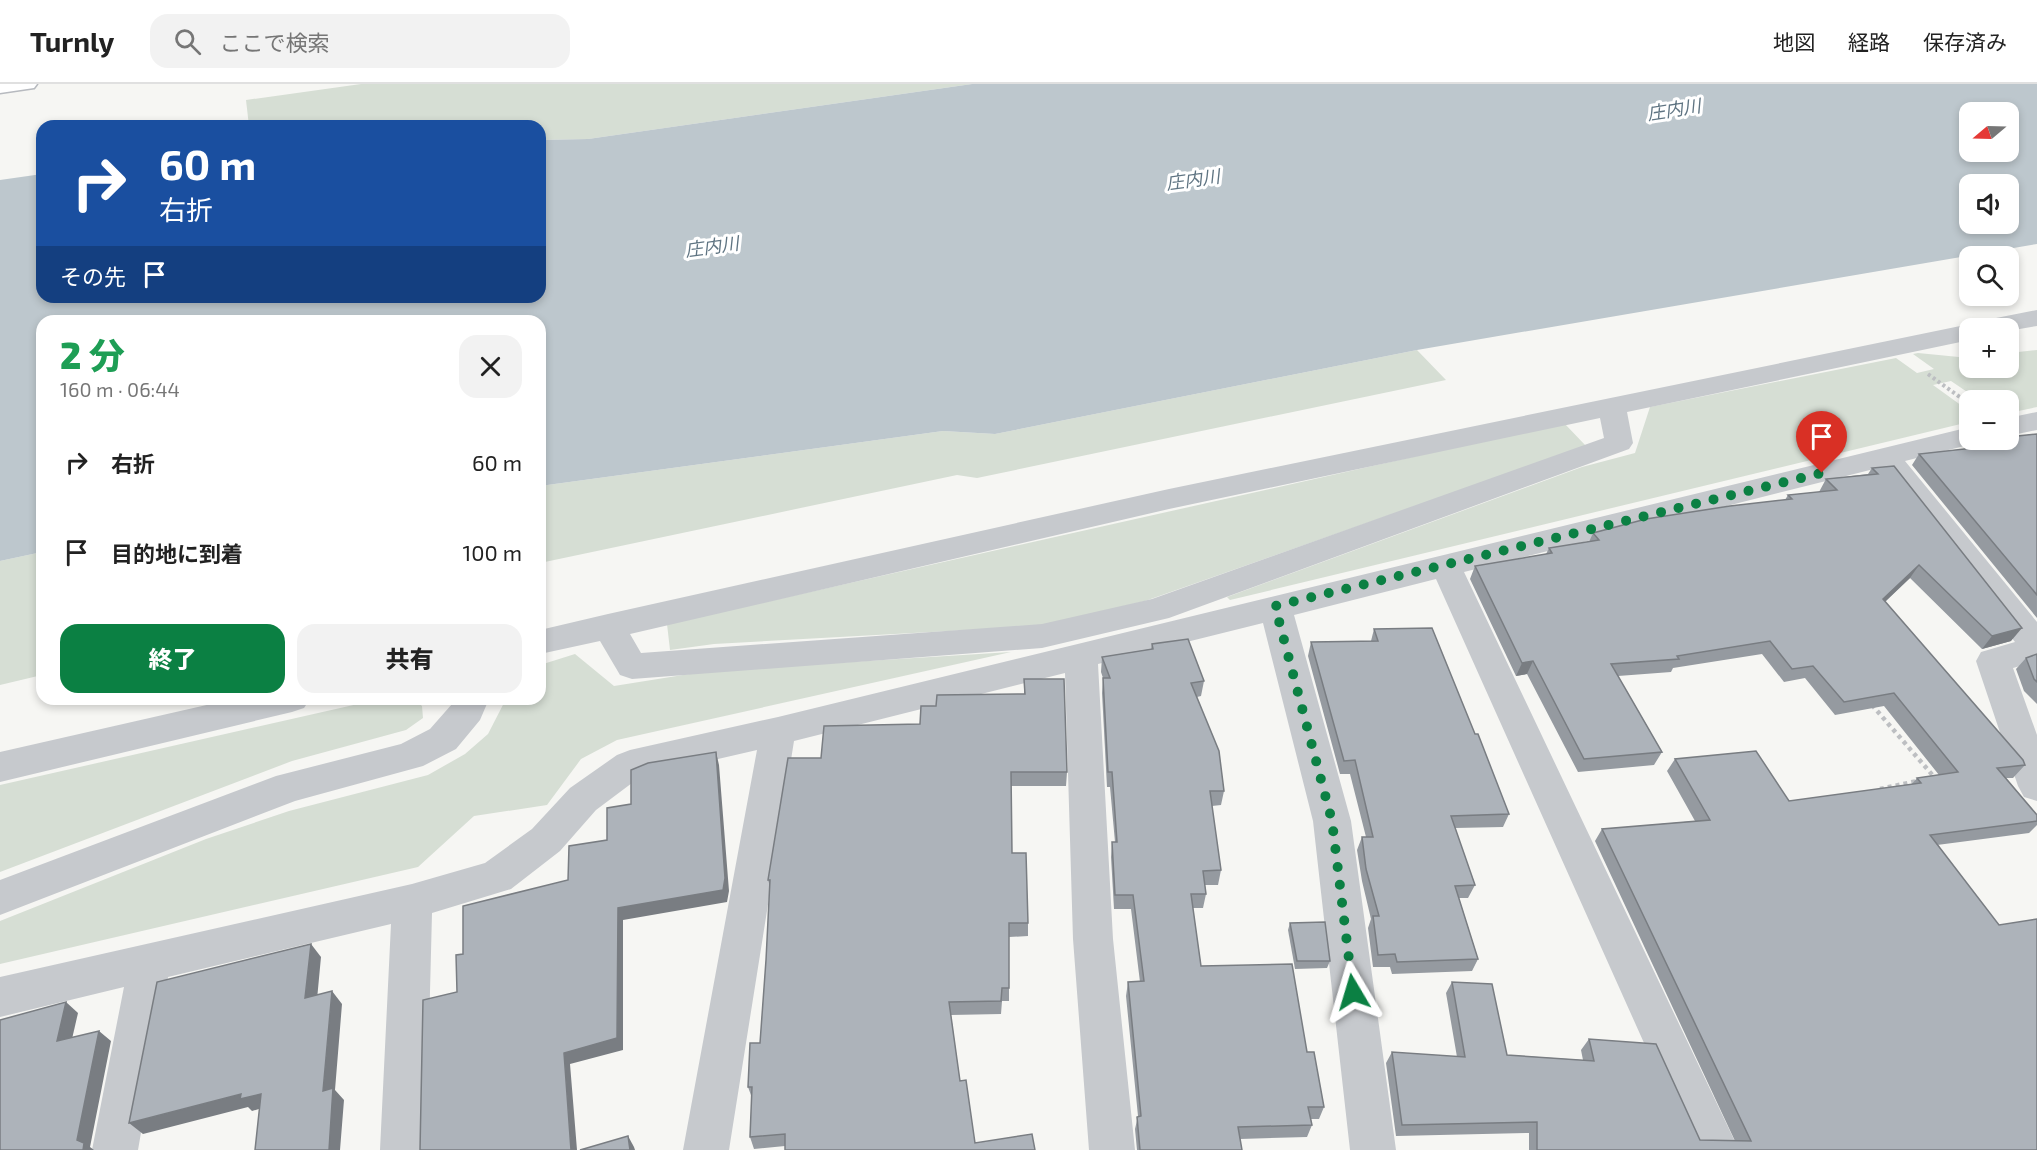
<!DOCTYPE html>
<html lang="ja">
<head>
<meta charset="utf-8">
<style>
	body { margin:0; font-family:"Exo 2","Noto Sans JP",sans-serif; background:#f2f2f2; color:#222; height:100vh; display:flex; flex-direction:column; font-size:22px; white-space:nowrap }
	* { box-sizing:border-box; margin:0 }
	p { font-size:20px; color:#767676 }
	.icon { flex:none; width:33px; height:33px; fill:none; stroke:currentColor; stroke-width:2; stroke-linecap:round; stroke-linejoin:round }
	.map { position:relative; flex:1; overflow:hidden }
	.panel { position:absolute; left:36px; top:231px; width:510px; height:390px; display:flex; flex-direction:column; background:#fff; border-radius:18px; box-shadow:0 3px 9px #0003 }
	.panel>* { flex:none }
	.guide { position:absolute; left:36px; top:36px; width:510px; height:183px; border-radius:18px; box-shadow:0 3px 9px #0003; background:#1a4fa0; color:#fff; overflow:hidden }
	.needle { width:39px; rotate:251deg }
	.buttons { position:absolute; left:1959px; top:18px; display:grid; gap:12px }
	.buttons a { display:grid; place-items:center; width:60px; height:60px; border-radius:12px; background:#fff; box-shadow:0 3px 9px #0003; font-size:30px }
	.pin { position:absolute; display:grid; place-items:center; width:51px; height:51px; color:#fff; margin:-62px -26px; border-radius:50% 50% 50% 0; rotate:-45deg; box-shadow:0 0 6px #0007 }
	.pin .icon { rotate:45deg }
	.me { position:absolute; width:66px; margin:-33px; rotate:353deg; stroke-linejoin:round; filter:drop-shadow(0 0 4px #0008) }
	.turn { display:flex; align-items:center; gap:21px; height:126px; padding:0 24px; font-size:27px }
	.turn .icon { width:78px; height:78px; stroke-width:2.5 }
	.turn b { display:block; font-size:42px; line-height:51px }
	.then { display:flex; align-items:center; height:57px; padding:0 24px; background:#0003; gap:12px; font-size:22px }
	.round { display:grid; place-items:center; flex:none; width:63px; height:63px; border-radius:18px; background:#f2f2f2 }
	.headline { display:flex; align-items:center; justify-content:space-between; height:102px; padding:0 24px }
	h1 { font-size:36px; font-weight:800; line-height:45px; color:#1e9e55 }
	.cta { display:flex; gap:12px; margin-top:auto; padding:12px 24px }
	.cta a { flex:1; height:69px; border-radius:18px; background:#0b8043; color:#fff; font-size:24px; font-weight:800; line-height:69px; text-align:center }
	.cta a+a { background:#f2f2f2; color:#222 }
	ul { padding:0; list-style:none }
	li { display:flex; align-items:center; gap:18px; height:90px; padding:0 24px }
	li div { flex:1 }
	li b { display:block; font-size:22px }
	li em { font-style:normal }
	header { display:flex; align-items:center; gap:36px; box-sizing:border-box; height:84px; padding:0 30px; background:#fff; border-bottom:2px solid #e0e0e0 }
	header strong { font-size:28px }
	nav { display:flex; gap:33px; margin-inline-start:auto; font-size:21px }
	.search { width:420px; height:54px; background:#f2f2f2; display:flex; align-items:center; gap:15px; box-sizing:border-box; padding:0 21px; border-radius:18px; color:#767676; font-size:22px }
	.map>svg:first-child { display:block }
</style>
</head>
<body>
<header>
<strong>Turnly</strong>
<div class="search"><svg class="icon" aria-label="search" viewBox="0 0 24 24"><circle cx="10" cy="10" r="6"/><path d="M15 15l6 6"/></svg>ここで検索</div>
<nav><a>地図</a><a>経路</a><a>保存済み</a></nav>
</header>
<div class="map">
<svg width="2037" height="1066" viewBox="0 0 2037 1066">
	<rect width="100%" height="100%" fill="#f6f6f3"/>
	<g fill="#d6ded4">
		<polygon points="361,0 972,0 588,55 540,56 540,42 249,42 246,16"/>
		<polygon points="1417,266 1446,296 977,394 957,391 540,479 540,402 943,347 995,350"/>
		<polygon points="2037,266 2037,323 2009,329 2008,316 1979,316 1951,297 1933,301 1969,327 1969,338 1230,516 1227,513 1582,383 1635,369 1650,323 1896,274 1917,289 1934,285 1913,270 1918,269 1969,274 1970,284 2008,284 2009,269"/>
		<polygon points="1564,339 1586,362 1145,517 1041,542 714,560 670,566 667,540"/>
		<polygon points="42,468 42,591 0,601 0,477"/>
		<polygon points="1011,568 617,656 581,675 547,721 474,732 418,783 0,880 0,837 206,755 289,727 428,691 465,670 488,650 506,615 540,615 540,581 575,570 614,602 708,587"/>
		<polygon points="380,615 414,615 422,622 423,634 406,646 292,677 0,788 0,701"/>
	</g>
	<path fill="#bdc7cd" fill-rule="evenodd" d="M972 0H2037V160L1417 266 995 350 943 347 540 402V237H42V468L0 477V96L42 90V213H540V56L588 55ZM1970 28H2008V68H1970ZM1970 100H2008V140H1970Z"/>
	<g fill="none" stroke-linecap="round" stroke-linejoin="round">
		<g stroke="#b7babf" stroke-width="3">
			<polygon id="major" points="0,0 37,0 34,4 0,9"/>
		</g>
		<polyline stroke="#bdbfc2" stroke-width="4" stroke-dasharray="3 3" stroke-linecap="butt" points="1928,290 1968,319"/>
		<g stroke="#bdbfc2" stroke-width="4.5" stroke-dasharray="4 4" stroke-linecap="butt">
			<polyline points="1872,621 1935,694 1933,694"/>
			<polyline points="1880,705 1917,697"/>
		</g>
		<g fill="#c6c9cd" fill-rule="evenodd">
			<path d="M2037 226V242L2008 247V244H1970V256L1627 328 1633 359 1629 365 1169 534 1042 564 632 595 620 591 600 557 540 570V546L608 530 1169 405 1970 240 1975 241 1986 236ZM1600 334 1604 354 1152 515 1042 540 641 569 630 550 1169 425Z"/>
			<polygon points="2037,328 2037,346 2008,352 2008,334"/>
			<polygon points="1970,343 1970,356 1982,356 1980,358 1905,377 2037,538 2037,577 2013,584 2037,651 2037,717 2024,713 2018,702 1976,577 1981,568 2015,558 1892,398 1878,384 1464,488 1739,1066 1692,1066 1436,495 1294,531 1351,737 1396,1066 1350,1066 1313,737 1263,539 1098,580 1113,855 1135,1066 1089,1066 1073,855 1065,589 794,657 729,1066 683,1066 757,666 640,693 596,726 560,767 511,805 432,829 426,1066 380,1066 391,840 168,893 138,1066 92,1066 124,903 0,933 0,893 412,800 485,779 532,745 570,704 617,671 630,666 778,633"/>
			<polygon points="233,615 310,615 304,624 292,628 0,698 0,668"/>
			<polygon points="453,615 489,615 480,636 456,665 423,682 295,717 0,831 0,796 276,692 401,660 430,645 452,620"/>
		</g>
		<use href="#major" fill="#fff" fill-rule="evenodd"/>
	</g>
	<g fill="#959aa0">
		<polygon points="2037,350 2037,534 1912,381 1919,370 1971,364 1976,356"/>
		<polygon points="1894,382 2011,557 1982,565 1910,494 1885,518 2025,681 2013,694 2006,694 2037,731 2037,741 2029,749 1937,761 2037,1066 1529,1066 1529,1049 1396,1052 1386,979 1392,968 1457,973 1446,909 1452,898 1507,971 1583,976 1581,966 1589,955 1700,1056 1735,1057 1595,757 1602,745 1695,737 1667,687 1675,675 1789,717 1911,701 1917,694 1939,691 1884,622 1835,631 1805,594 1784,598 1762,570 1673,584 1671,588 1618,592 1662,668 1654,681 1578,688 1527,590 1516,592 1470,495 1475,482 1546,470 1549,464 1589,458 1593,449 1785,416 1788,411 1819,408 1826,395 1868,390 1872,384"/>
		<polygon points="1374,545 1475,650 1509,730 1503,743 1455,744 1475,801 1468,814 1459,814 1478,875 1472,887 1392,890 1390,883 1373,883 1368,844 1371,835 1362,797 1357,766 1362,753 1366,753 1350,690 1340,690 1308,572 1311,558 1371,557"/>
		<polygon points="1152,560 1204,597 1201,612 1197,613 1224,707 1221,721 1212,722 1221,786 1218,801 1205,801 1206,810 1203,824 1193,824 1201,882 1307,968 1324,1023 1319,1035 1311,1035 1312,1041 1307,1053 1240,1055 1242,1066 1137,1066 1135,1045 1138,1032 1126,912 1128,898 1140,898 1131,825 1114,825 1111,773 1112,758 1115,758 1110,703 1107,703 1102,609 1103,594 1101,588 1102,573 1151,565"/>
		<polygon points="2037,570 2037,620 2024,607 2016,585 2026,574"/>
		<polygon points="1024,595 1067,688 1066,702 1011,702 1012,769 1028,839 1028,852 1009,853 1009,917 1002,917 1001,930 951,931 960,997 975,1059 1035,1066 785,1062 754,1065 750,1053 752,1014 748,1003 760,959 766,876 770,802 768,796 821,674 920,640 936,622 1024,610"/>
		<polygon points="1290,839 1330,877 1327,884 1295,885 1288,846"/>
	</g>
	<g fill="#797d82">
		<polygon points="1919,481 1910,494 1874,528 1883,515"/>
		<polygon points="2022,544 2011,557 1982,565 1992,552"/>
		<polygon points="1533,577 1527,590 1516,592 1522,579"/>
		<polygon points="716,668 719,681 729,807 727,818 623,836 623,966 570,980 577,1066 571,1066 564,969 618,824"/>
		<polygon points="311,860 321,873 316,926 305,914"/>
		<polygon points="332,907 342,920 335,1006 344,1016 340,1066 329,1066 323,1007"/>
		<polygon points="66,918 78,929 69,968 57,957"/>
		<polygon points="99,947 111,957 90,1063 94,1066 83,1066 77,1056"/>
		<polygon points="241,1010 261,1010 272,1021 252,1027 248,1023 143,1050 129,1039"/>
		<polygon points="628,1052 634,1063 635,1066 630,1066"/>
	</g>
	<g fill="#adb3ba" stroke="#797d82" stroke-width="1.5">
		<polygon points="2037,350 2037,511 1919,370 1983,363 1976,356 2008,356 2008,353"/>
		<polygon points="1894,382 2022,544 1992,552 1919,481 1883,515 2023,676 2025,681 1997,684 2037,731 2037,737 1930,751 1999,841 2037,835 2037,1066 1537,1066 1537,1038 1402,1041 1392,968 1465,973 1452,898 1492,900 1507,971 1594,977 1589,955 1656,960 1700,1056 1751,1057 1602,745 1710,736 1675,675 1756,667 1789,717 1921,699 1917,694 1958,688 1894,609 1844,618 1813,582 1792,585 1770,557 1677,572 1679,575 1611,580 1662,668 1584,675 1533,577 1522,579 1475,482 1552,469 1549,464 1599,456 1593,449 1646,435 1730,422 1792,415 1788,411 1837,406 1826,395 1878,390 1872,384"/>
		<polygon points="1432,544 1475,650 1478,650 1509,730 1451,732 1475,801 1455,802 1478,875 1397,878 1395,870 1378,871 1373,832 1379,832 1366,785 1362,753 1373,753 1355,676 1344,677 1311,558 1378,557 1374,545"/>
		<polygon points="1188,555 1204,597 1191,599 1219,667 1224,707 1210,707 1221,786 1203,787 1206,810 1191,810 1201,882 1292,880 1307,968 1314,968 1324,1023 1308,1023 1312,1041 1238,1043 1242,1066 1140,1066 1137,1033 1141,1032 1128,898 1144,897 1133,811 1115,811 1112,758 1117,758 1112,688 1108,688 1103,594 1110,594 1102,573 1153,565 1152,560"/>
		<polygon points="2037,570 2037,598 2034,595 2026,574"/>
		<polygon points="1024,595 1064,595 1067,688 1011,688 1012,769 1026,769 1028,839 1009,839 1009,904 1002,904 1001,917 949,918 960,997 966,996 975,1059 1032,1050 1035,1066 785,1066 785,1050 750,1053 752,1003 748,1003 750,959 760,959 766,876 770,796 768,796 788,674 821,674 824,642 920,640 921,622 936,622 937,611 1025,610"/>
		<polygon points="716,668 725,794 723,806 618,824 617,954 564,969 571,1066 420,1066 423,916 457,908 456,871 463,870 463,822 568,796 569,762 607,756 607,724 631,720 631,686 648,679"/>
		<polygon points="1325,838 1330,877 1297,877 1290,839"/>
		<polygon points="311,860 305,914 332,907 323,1007 333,1004 329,1066 255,1066 261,1010 240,1015 241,1010 129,1039 157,898"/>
		<polygon points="66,918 57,957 99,947 77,1056 84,1059 83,1066 0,1066 0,936"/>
		<polygon points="628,1052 630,1066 580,1066"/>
	</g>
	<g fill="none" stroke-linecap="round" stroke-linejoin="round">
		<polyline stroke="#0b8043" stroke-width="10" stroke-dasharray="0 18" points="1353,908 1332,737 1275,522 1822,389"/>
	</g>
	<g text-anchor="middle" stroke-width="6" stroke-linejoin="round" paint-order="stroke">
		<g font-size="18" font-style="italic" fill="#5f7482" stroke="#fff">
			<text transform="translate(1674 26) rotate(-9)" y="6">庄内川</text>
			<text transform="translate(1193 96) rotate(-8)" y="6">庄内川</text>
			<text transform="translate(712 163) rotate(-8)" y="6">庄内川</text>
		</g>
	</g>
</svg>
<div class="buttons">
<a><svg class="needle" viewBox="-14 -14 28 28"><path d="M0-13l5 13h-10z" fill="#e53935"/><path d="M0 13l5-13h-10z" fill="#767676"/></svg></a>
<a><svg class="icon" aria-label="sound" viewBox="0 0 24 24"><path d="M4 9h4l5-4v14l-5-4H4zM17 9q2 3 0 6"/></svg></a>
<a><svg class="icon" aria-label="search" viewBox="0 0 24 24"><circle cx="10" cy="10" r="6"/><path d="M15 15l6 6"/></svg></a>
<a>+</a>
<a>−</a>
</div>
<div class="pin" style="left:1822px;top:389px;background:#d93025"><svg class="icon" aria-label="arrive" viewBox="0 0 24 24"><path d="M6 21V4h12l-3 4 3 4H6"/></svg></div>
<svg class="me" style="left:1353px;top:908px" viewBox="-20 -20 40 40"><path d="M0-17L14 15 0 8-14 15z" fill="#0b8043" stroke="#fff" stroke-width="4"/></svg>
<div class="guide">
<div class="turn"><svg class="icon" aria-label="right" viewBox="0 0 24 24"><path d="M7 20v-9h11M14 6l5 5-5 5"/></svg><div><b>60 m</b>右折</div></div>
<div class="then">その先<svg class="icon" aria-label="arrive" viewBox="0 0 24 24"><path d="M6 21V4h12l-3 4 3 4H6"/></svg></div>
</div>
<section class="panel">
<div class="headline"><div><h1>2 分</h1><p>160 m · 06:44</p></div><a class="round"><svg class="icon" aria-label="close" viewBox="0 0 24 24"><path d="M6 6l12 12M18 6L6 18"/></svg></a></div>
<ul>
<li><svg class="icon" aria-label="right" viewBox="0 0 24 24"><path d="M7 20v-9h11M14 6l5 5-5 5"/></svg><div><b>右折</b></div><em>60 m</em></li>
<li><svg class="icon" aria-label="arrive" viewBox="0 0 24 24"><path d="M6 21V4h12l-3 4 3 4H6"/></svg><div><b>目的地に到着</b></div><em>100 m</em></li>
</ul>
<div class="cta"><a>終了</a><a>共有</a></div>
</section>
</div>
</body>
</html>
